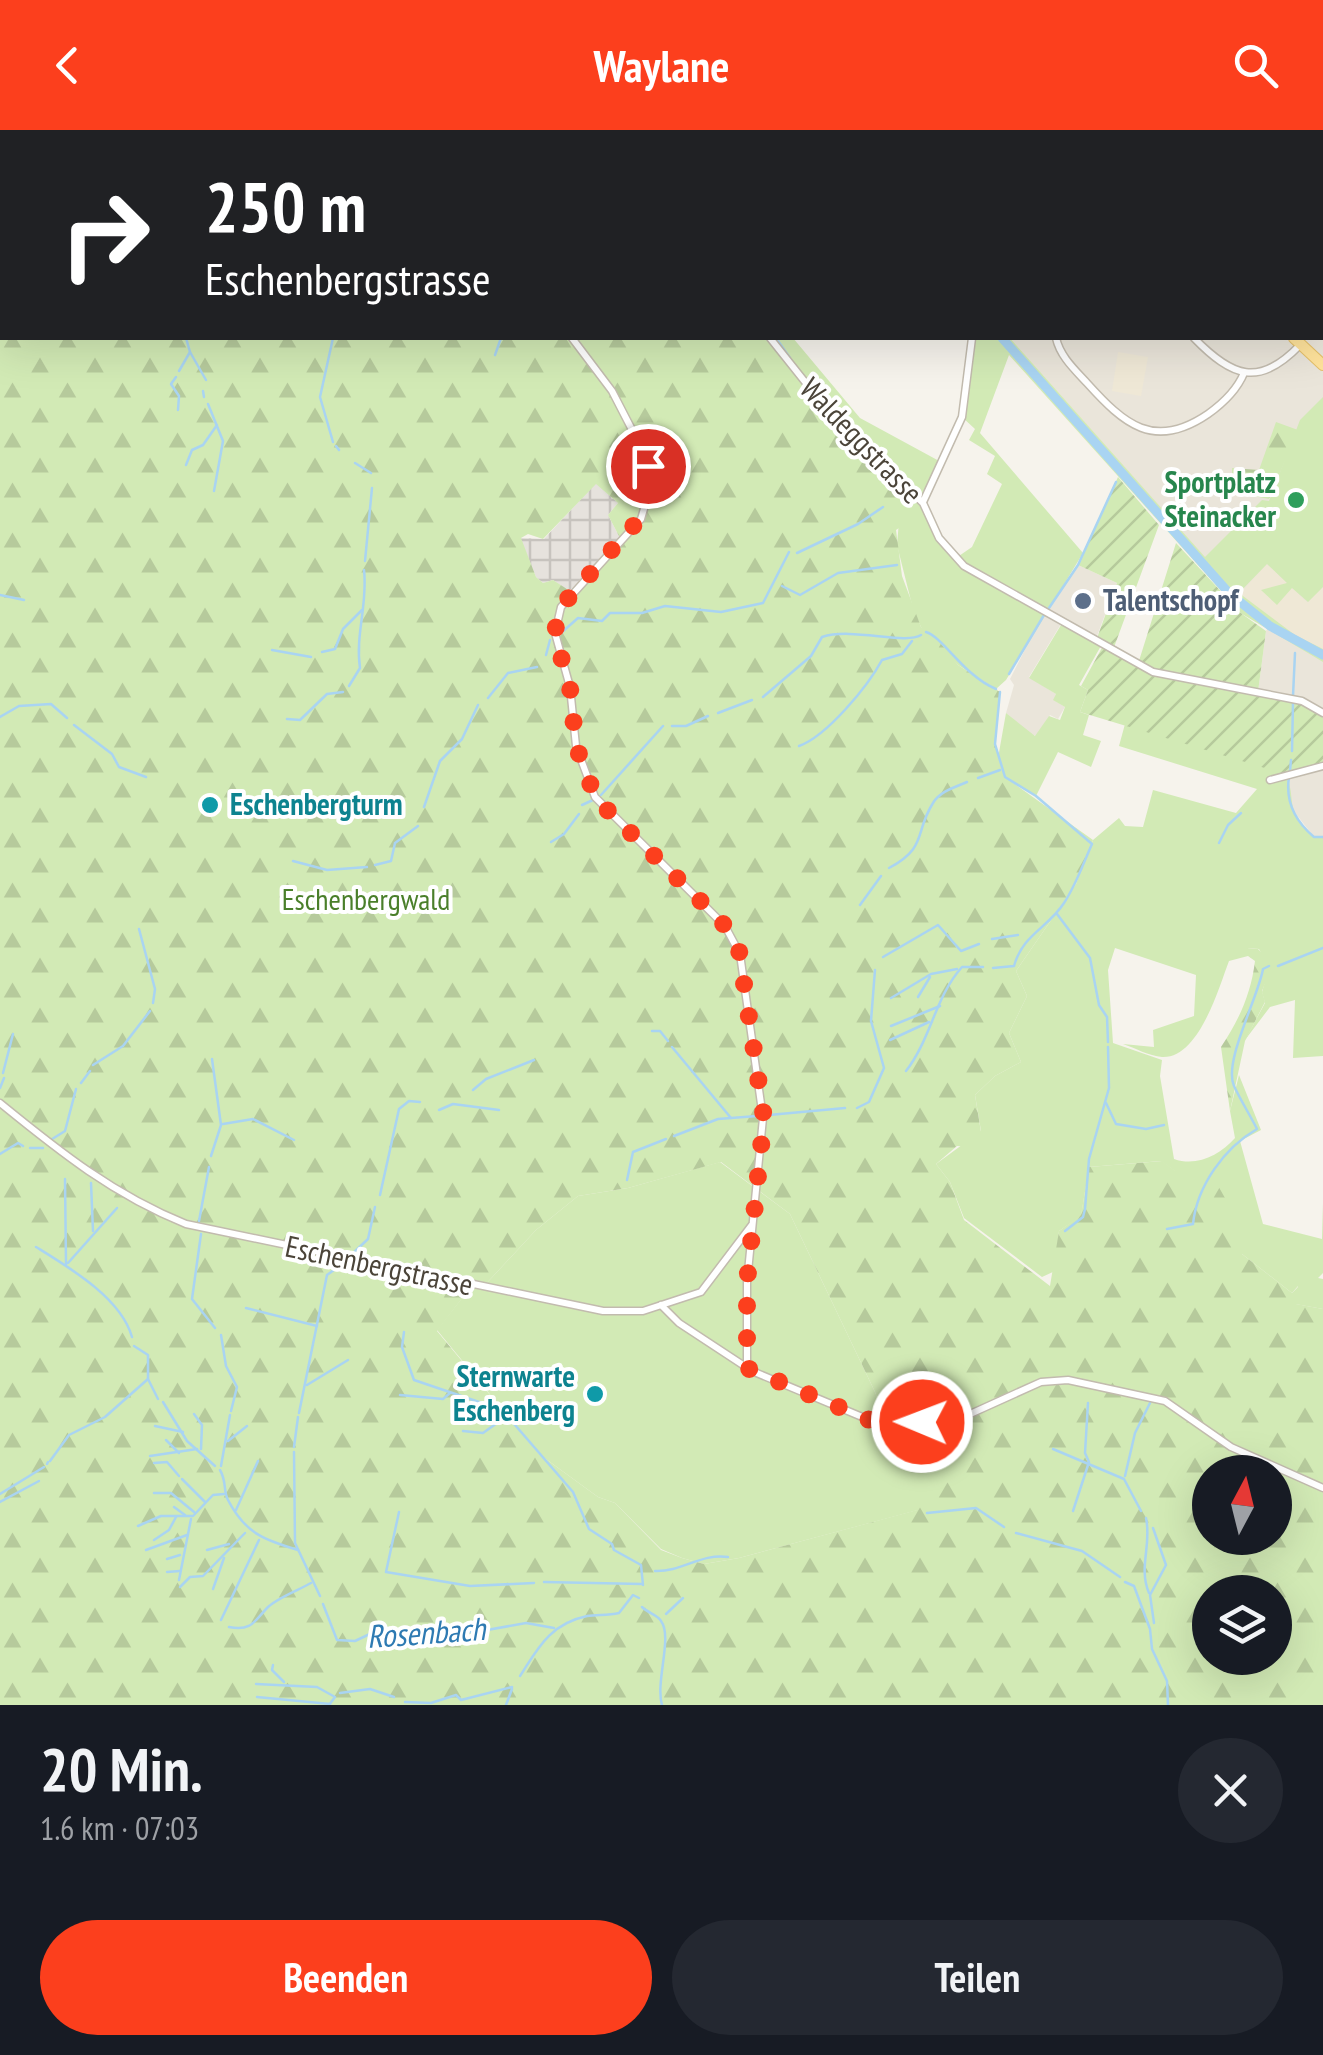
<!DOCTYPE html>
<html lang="de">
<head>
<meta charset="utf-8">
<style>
	body { margin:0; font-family:"PT Sans Narrow",sans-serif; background:#242831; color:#f1f3f6; height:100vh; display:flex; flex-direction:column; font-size:38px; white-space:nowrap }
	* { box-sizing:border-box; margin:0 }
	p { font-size:32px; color:#9ea1a6 }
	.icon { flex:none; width:55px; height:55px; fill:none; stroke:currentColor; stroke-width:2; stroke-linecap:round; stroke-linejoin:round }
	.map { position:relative; height:1575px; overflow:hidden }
	.panel { display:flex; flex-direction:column; background:#171b24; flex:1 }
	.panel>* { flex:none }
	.hud { position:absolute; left:0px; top:0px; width:1325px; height:210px; box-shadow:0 10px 40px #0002; background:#202124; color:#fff; overflow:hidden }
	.needle { width:65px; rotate:7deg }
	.tools { position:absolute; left:1192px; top:1325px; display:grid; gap:20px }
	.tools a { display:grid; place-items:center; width:100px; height:100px; border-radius:50%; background:#171b24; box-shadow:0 10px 40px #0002; font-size:50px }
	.pin { position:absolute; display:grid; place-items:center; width:85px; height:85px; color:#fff; margin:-42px; border:5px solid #fff; border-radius:50%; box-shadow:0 2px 10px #0007 }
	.me { position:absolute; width:110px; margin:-55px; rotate:271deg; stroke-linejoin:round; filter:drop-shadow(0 0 8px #0008) }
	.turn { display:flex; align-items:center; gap:35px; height:210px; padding:0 40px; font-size:45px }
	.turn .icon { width:130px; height:130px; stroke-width:2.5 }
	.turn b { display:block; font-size:70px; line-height:85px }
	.round { display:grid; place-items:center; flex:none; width:105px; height:105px; border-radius:52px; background:#242831 }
	.summary { display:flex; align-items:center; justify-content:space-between; height:170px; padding:0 40px }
	h1 { font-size:60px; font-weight:700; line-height:75px }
	.primary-button { display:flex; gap:20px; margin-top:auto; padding:20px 40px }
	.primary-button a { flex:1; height:115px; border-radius:60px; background:#fc3f1d; color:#fff; font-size:40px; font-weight:700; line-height:115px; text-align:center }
	.primary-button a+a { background:#242831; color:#f1f3f6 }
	header { display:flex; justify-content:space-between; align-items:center; height:130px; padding:0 40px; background:#fc3f1d; color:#fff; font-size:45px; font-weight:700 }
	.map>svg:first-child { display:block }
</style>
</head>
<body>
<header><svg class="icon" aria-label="back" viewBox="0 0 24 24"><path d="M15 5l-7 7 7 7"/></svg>Waylane<svg class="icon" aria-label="search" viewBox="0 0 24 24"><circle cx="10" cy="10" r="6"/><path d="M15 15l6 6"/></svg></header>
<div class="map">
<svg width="1323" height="1575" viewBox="0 0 1323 1575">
	<defs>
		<pattern id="industrial-grid" width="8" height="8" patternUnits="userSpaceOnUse" patternTransform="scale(2.5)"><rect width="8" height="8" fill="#e6e2dd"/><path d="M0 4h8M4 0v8" fill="none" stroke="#c7c3be"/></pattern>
		<pattern id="forest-firs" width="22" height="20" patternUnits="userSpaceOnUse" patternTransform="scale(2.5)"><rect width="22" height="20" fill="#d2eab5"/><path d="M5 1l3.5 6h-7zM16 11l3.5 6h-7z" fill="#b6ca9c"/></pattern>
		<pattern id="garden-furrows" width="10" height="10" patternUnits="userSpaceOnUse" patternTransform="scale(2.5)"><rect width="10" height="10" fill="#d2eab5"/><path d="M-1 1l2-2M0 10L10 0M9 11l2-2" fill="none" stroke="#b6ca9c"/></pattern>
	</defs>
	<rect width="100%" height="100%" fill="#f6f3ec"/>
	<g fill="#eae5da">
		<polygon points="643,0 1323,0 1323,583 1258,562 1266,501 1273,490 1205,428 1010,208 1322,208 1322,2"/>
		<polygon points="1078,435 1117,453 1097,506 1064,489 1029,547 1056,564 1054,570 1065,577 1058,589 1050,585 1036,606 1030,604 1006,583 1014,555 1010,549 1045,480"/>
		<polygon points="1323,636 1323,707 1314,707 1289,675 1287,658 1289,647"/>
	</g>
	<polygon fill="url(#industrial-grid)" points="596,353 618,373 608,385 620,408 569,461 553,450 543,453 536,447 520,408 544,409"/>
	<g fill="#efe8d6">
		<polygon points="1118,222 1148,227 1141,266 1112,261"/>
		<polygon points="1267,434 1307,472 1323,457 1323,519 1295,505 1239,464"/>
	</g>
	<g fill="#d2eab5">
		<polygon points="770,208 793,208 860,288 941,332 923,373 937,404 956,428 972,417 1002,354 987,344 995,326 969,310 975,299 962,287 972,208 1010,208 1205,427 1262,370 1269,371 1300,290 1323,267 1323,457 1308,472 1292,458 1277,475 1261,460 1287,453 1267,434 1239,463 1295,505 1323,519 1323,532 1242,484 1009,225 980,303 1083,423 1006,550 996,559 958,535 921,497 913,479 897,415 902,356 829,282"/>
		<polygon points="1064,490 1102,514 1079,555 1088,560 1080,582 1089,585 1083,605 1101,611 1091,637 1058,622 1036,666 1005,647 998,628 1006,583 1035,606 1049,586 1060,590 1065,577 1053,570 1056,564 1029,548"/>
		<path d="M1125 594 1285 643C1298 668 1282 681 1314 707H1323V926L1293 928 1295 870 1270 877 1245 910 1265 873 1262 862 1269 838 1259 819 1248 818V826L1229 831C1219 857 1199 929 1162 927 1149 926 1135 918 1123 914L1154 917 1153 900 1194 886 1196 845 1115 818 1108 840 1113 913 1162 930 1160 946 1174 1029C1197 1037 1220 1025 1235 1008L1230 981 1239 945 1261 1000 1240 1011 1263 1094 1322 1109 1323 1073V1143L1318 1148 1323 1149V1179L1295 1174 1298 1156 1292 1163 1242 1124 1201 1050 1183 1047 1161 1031 1089 1037 1081 1086 1059 1101 1055 1141 1042 1147 964 1088 950 1052 936 1034 981 1001 975 965 995 946 1021 932 1009 903 1027 866 1016 841 1076 754 1093 710 1119 688 1125 696 1143 697 1153 660 1236 683 1257 659 1119 616Z"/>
		<polygon points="720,1032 790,1084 875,1262 918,1380 739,1428 704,1434 682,1428 661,1419 615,1373 598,1367 539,1324 437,1200 473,1154 484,1156 536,1100 578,1066 628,1058"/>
	</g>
	<g fill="url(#forest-firs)" fill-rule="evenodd">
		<path d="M0 5 2 208H770L795 242 902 356V396L896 400 902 446 921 497 933 504 958 535 1000 562 995 614 1005 647 1093 710 1076 754 1016 841 1027 866 1009 903 1021 932 995 946 975 965 981 1002 976 1017 957 1016 936 1034 950 1052 964 1090 1050 1156 1059 1101 1081 1085 1089 1037 1162 1031C1178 1043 1191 1054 1212 1045L1247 1107 1242 1124 1292 1163 1299 1156 1302 1159 1296 1174 1323 1179V1575H0ZM596 354 618 373 608 385 620 408 570 461 553 450 543 453 536 447 521 408 528 404 543 409ZM721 1032 790 1084 875 1262 917 1380 739 1428 704 1434 682 1428 661 1420 615 1373 598 1367 539 1324 437 1201 473 1154 484 1156 536 1100 578 1066 628 1058ZM1210 1342H1275V1408H1210ZM1210 1462H1275V1528H1210Z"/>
		<polygon points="1276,292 1298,300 1269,369 1254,366 1232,352 1232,338 1259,340"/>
		<path d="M1247 818 1258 819 1273 834 1262 861 1265 872 1245 911 1230 981 1221 917C1239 890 1251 864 1255 831L1248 826Z"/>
	</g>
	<polygon fill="url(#garden-furrows)" points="1118,347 1159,395 1113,520 1138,534 1176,413 1242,484 1266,501 1258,562 1314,574 1323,583 1323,636 1288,645 1080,582 1088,560 1081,556 1104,514 1097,508 1117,453 1078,435"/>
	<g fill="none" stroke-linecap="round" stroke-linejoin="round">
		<g stroke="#a9d4f2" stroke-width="2.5">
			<polyline points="611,0 613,2"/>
			<polyline points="43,2 44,0"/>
			<polyline points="0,53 2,50"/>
			<polyline points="333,208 320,267 333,312"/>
			<polyline points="776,208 790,228"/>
			<polyline points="190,222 206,250"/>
			<polyline points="495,225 501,208"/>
			<polyline points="179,241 190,222 186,208"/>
			<polyline points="176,247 171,254 179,266 178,280"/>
			<polyline points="203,261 204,267"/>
			<polyline points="816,261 844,292"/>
			<polyline points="208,274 223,311 214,361"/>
			<polyline points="336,316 339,320"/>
			<polyline points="355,333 371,343"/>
			<polyline points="186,335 192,320 203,315 217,295"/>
			<polyline points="1120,342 1121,340"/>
			<polyline points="891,349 893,354"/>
			<polyline points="797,423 858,394 883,377"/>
			<polyline points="365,431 372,358"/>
			<polyline points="782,456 800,465 838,443 897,435"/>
			<polyline points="0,465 24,470"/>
			<polyline points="1049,478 1078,435 1116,352"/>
			<path d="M926 502C943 507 964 546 996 559"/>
			<polyline points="561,503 578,488 602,491 610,483 642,483 665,476 721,482 763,473 789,422"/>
			<polyline points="272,520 311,527"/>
			<polyline points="322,522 335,519 343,499 362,480"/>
			<polyline points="546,525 550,510"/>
			<polyline points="1009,544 1044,485"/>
			<path d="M349 556 360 538C355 505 368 474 364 440"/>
			<polyline points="1293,566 1295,523"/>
			<path d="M763 567 811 526 822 507C852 497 905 515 921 505"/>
			<polyline points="488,568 508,543 537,537"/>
			<polyline points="718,583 752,570"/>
			<polyline points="0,587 19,576 51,574 67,588"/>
			<polyline points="287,589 300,590 327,564 343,562"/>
			<polyline points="74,595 112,624 119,637 146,647"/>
			<polyline points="672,596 686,596 708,586"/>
			<path d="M799 616C827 606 868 556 882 530L902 524 912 511"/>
			<polyline points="1292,621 1293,573"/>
			<polyline points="1290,641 1291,630"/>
			<path d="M1289 647C1285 672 1295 691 1314 707H1323"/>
			<polyline points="978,648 1000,640"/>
			<polyline points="601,665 663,596"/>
			<polyline points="582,675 593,670"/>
			<polyline points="424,677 440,631 462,609 478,575"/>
			<polyline points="551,712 564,704 579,684"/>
			<polyline points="1219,713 1228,695 1241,683"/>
			<polyline points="293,731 327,740 367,737"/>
			<polyline points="375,735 391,731 395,713 418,696"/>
			<path d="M889 738C928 717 914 703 933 673 940 661 956 657 967 652"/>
			<polyline points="860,775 881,746"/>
			<polyline points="1057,784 1090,828 1099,875 1107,887 1108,912"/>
			<polyline points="139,799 155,859 153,873"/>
			<polyline points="992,809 1018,805"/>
			<polyline points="883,827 938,795 961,821 979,814"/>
			<polyline points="1278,836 1323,818"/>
			<path d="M993 838 1014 836C1023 804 1048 798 1064 773 1076 755 1083 734 1092 714L1036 666 1005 647 995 614 1000 562"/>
			<polyline points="918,867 930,847"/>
			<polyline points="891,868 931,844 957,839"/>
			<polyline points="891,896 940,876"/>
			<polyline points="652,901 660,901 668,911"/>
			<polyline points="890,910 929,892"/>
			<polyline points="672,917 731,988"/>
			<polyline points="93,935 123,916 150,881"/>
			<path d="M906 941C931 909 935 867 962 837H983"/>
			<polyline points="3,943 13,904"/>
			<polyline points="81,953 90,941"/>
			<polyline points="0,958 4,948"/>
			<polyline points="473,960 486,949 534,930"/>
			<polyline points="1106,973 1116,994 1146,999 1164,995"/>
			<polyline points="857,978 869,972 884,938 871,891 875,840"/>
			<polyline points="439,980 453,974 499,980"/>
			<polyline points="769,985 845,978"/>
			<polyline points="223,994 253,989 294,1010"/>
			<polyline points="674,1006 718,989 757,986"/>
			<polyline points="49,1011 65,1001 76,959"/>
			<polyline points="30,1018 43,1018"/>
			<polyline points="0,1024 18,1013 23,1016"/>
			<polyline points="211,1026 221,995 212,929"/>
			<polyline points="65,1049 66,1134"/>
			<polyline points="627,1050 633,1022 666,1009"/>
			<polyline points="91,1053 93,1101"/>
			<polyline points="380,1065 399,979 409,971 420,972"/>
			<polyline points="199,1091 209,1037"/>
			<path d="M1167 1099 1193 1094C1197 1056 1224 1018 1257 999 1250 985 1241 971 1234 956 1223 932 1258 868 1263 839L1269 836"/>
			<polyline points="1065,1101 1083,1087 1085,1079 1089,1029 1109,958 1108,917"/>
			<polyline points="201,1104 192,1169 215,1198"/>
			<path d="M36 1117C70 1138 121 1168 132 1207"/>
			<polyline points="350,1126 368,1109 375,1077"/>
			<polyline points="68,1133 117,1078"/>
			<polyline points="246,1178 317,1196"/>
			<polyline points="404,1202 402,1217 414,1250 482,1273"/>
			<polyline points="221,1205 226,1236 237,1257 231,1281"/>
			<polyline points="134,1216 148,1225 148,1249 158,1269"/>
			<polyline points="307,1255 348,1230"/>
			<polyline points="400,1265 443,1269 450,1263"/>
			<polyline points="163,1272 187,1311 215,1336"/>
			<polyline points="492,1276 502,1280 573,1362 589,1399 612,1414 614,1420 641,1435 643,1455"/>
			<polyline points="299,1283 327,1145 345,1132"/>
			<polyline points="194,1284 202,1295 201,1319"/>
			<polyline points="155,1296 183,1302"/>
			<polyline points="463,1301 483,1303 507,1286"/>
			<polyline points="166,1310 179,1323"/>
			<polyline points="228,1311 247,1296"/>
			<polyline points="294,1317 298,1287"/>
			<polyline points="1053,1319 1124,1349 1141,1381"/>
			<polyline points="294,1322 295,1413 320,1466"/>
			<polyline points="150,1326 197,1319"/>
			<polyline points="50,1331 69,1305 105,1287 148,1249"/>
			<polyline points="154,1333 167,1332 179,1346"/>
			<polyline points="47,1334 48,1332"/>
			<polyline points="221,1336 230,1285"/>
			<path d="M220 1340C227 1352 223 1361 228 1370 245 1403 264 1410 298 1420"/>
			<polyline points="1125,1346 1135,1303 1150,1273"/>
			<polyline points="182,1349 205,1372"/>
			<polyline points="154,1363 171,1363 194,1382"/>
			<polyline points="0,1364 44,1337"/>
			<polyline points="0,1372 39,1351"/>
			<polyline points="174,1377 185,1385"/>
			<polyline points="236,1380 258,1331"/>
			<polyline points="1073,1381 1089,1332 1085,1323 1088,1273"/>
			<polyline points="399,1382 386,1442 470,1456 534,1453"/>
			<polyline points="927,1383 976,1378 1004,1397"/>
			<path d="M1146 1388C1152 1415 1138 1437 1149 1463"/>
			<polyline points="138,1396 161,1386 193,1386 213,1365 224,1364"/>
			<polyline points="1153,1398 1166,1435 1150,1465 1154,1493"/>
			<polyline points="1016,1403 1082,1421 1120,1447"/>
			<polyline points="154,1410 169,1400 176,1387"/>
			<polyline points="146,1420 187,1405"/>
			<polyline points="207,1420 229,1414"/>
			<polyline points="167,1429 180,1425"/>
			<path d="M655 1441C682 1442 701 1423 728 1427"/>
			<polyline points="167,1442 180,1441"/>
			<polyline points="179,1450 191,1389"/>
			<polyline points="544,1452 642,1454"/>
			<polyline points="1125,1452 1134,1456 1150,1499 1152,1519 1167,1551 1168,1575"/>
			<polyline points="180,1457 190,1447 203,1446 245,1403"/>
			<polyline points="213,1459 224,1428"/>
			<polyline points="323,1474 337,1510 355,1511 372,1503 476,1502 526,1493 554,1498"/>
			<path d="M642 1477C648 1483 658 1485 661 1491 673 1507 655 1552 662 1575"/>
			<polyline points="666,1484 683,1468"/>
			<polyline points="221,1490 259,1410"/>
			<path d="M229 1497C252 1502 255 1490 268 1477 279 1467 299 1460 311 1453"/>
			<polyline points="273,1535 272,1540 284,1552"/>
			<path d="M520 1546C537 1520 549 1494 587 1486 597 1484 607 1486 619 1483L633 1465 639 1468"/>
			<polyline points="256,1554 317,1557 335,1567 329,1575"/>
			<polyline points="340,1563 370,1559 394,1567"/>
			<polyline points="257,1567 330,1574"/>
			<polyline points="405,1572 431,1573 456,1565 461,1570 512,1557"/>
			<polyline points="506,1575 512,1559"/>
		</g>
		<g stroke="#a9d4f2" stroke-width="9">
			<polyline points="629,0 632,2"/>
			<polyline points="1002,208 1229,463 1270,496 1323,525"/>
		</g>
		<g stroke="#c2bbae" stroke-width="9">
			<g id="street">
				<polyline points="138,0 143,2"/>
				<polyline points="216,0 219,2"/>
				<polyline points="369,0 370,2"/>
				<polyline points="1173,0 1176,2"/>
				<polyline points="90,2 91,0"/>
				<polyline points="251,2 253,0"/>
				<polyline points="737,2 738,2"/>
				<polyline points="795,2 796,0"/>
				<polyline points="1003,2 1003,0"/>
				<polyline points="1276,2 1278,0"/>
				<polyline points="1322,143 1323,143"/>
				<polyline points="1322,195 1323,195"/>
				<polyline points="572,208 612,261 644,323 651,355 641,389 561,477 555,503 570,557 576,616 595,667 725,796 740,824 763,988 747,1152 747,1238"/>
				<polyline points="770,208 829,282 923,373 939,408 964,436 1153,542 1302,571 1323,583"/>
				<path d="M1056 208C1060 226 1074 239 1087 253 1124 294 1154 321 1208 284 1222 274 1237 260 1244 243"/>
				<path d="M1194 208C1232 247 1259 258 1300 215"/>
				<polyline points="923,372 962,287 972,208"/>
				<polyline points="1270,650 1323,636"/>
				<path d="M0 973C60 1022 114 1065 186 1094L603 1181H643L701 1162 751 1096"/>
				<polyline points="661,1175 679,1193 752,1241 879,1294 968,1285 1041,1252 1068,1250 1165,1271 1231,1317 1323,1358"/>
			</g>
		</g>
		<g stroke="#e6c16a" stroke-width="12">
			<g id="primary">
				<polyline points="1078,0 1081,2"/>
				<polyline points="1294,208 1323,235"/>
			</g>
		</g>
		<use href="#street" stroke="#fff" stroke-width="6"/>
		<use href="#primary" stroke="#ffe39c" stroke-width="10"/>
	</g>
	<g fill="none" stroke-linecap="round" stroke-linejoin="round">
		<polyline stroke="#fc3f1d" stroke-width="18" stroke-dasharray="0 32.4" points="648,336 650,360 644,384 564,473 554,503 570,557 576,616 596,669 722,792 739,820 764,988 747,1152 747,1238 879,1294 922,1292"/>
	</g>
	<circle fill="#2e9e5b" stroke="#fff" stroke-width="4" cx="1296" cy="370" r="10"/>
	<circle fill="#5c6f8a" stroke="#fff" stroke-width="4" cx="1083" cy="471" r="10"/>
	<g fill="#0f9aa8" stroke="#fff" stroke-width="4">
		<circle cx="210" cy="675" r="10"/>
		<circle cx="595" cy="1264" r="10"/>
	</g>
	<g text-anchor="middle" stroke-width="8" stroke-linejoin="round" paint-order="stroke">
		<g font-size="30" fill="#4b4439" stroke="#fff">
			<text transform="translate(861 311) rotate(46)" y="10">Waldeggstrasse</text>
			<text transform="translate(379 1136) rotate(12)" y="10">Eschenbergstrasse</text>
		</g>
		<g font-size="30" font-weight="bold" fill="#27864d" stroke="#fff" text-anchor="end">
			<text x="1276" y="363">Sportplatz<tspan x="1276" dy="34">Steinacker</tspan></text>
		</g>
		<g font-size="30" font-weight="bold" fill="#4e5e75" stroke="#fff" text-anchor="start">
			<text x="1103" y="481">Talentschopf</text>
		</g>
		<g font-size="30" font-weight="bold" fill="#0d838f" stroke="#fff" text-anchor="start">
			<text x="230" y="685">Eschenbergturm</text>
			<text x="575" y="1257" text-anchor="end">Sternwarte<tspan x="575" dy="34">Eschenberg</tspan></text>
		</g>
		<g font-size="30" fill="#4a7f2a" stroke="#fff">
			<text x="366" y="780">Eschenbergwald</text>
		</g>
		<g font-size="32" font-style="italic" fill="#2e7ab2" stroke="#fff">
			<text transform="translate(426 1503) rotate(-4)" y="11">Rosenbach</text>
		</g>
	</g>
</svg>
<div class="tools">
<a><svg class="needle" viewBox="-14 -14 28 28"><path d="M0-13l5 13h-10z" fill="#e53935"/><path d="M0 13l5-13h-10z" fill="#9ea1a6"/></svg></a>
<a><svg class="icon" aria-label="layers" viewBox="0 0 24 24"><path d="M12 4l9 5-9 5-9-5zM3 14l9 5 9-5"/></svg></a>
</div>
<div class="pin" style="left:648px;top:336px;background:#d93025"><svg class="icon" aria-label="arrive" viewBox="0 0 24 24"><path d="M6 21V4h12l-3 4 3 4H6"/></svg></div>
<svg class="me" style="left:922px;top:1292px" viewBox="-20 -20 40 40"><circle r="17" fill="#fc3f1d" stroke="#fff" stroke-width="3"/><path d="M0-11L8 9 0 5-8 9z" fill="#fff"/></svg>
<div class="hud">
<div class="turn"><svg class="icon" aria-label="right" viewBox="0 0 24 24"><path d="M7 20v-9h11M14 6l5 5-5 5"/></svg><div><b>250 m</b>Eschenbergstrasse</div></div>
</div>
</div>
<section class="panel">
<div class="summary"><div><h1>20 Min.</h1><p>1.6 km · 07:03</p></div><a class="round"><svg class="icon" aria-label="close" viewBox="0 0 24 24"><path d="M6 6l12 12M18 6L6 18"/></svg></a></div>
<div class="primary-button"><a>Beenden</a><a>Teilen</a></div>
</section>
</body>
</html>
